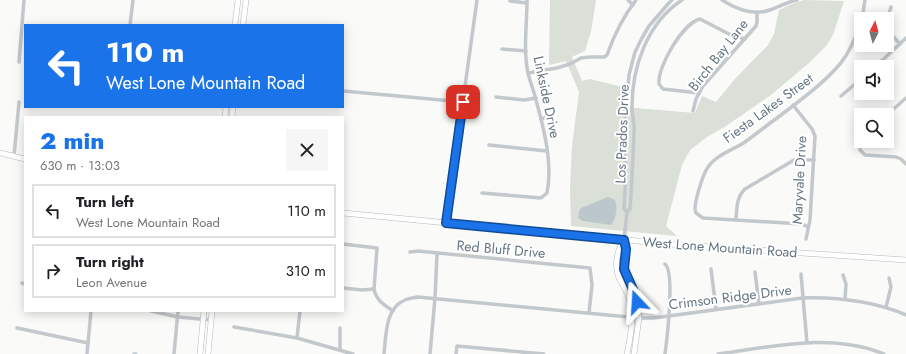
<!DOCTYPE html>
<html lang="en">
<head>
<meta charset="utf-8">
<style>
	body { margin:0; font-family:Jost,sans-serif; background:#f6f6f6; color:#202124; height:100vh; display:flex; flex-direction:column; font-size:15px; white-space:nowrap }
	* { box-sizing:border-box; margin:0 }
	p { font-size:13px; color:#757577 }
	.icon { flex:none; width:22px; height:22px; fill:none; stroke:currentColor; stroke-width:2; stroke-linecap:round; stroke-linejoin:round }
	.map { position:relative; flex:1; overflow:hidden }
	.side { position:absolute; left:24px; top:116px; width:320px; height:196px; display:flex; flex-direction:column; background:#fff; border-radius:0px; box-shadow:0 2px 10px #0003 }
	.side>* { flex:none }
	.guide { position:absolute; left:24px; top:24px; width:320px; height:84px; border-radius:0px; box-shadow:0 2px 10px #0003; background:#1a73e8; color:#fff; overflow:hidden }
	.needle { width:26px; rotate:6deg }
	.tools { position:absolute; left:854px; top:12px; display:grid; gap:8px }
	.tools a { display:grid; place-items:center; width:40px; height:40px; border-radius:0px; background:#fff; box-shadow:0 2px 10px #0003; font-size:20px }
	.pin { position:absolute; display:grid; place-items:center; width:34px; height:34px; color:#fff; margin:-17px; border-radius:8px; box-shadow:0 2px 6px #0006 }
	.me { position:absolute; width:44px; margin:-22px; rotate:340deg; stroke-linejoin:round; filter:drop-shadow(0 0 3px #0008) }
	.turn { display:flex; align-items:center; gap:14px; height:84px; padding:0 16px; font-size:18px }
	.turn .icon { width:52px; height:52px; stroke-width:2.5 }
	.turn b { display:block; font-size:28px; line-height:34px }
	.round { display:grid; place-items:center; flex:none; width:42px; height:42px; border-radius:0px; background:#f6f6f6 }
	.headline { display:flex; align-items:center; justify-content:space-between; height:68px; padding:0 16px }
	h1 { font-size:24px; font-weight:800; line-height:30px; color:#1a73e8 }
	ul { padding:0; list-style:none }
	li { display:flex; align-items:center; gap:12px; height:54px; margin:0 8px 6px; padding:0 8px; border:2px solid #e0e0e0; border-radius:0px }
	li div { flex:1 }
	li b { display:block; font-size:15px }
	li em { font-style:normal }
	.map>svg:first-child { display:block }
</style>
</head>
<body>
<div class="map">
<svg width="906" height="354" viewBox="0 0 906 354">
	<rect width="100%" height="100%" fill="#fafaf8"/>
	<polygon fill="#dadfd7" points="550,0 596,0 591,32 585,51 572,57 582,81 590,79 623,87 624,107 695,113 702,96 716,102 734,80 768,45 774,34 779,10 792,4 804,0 844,1 833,35 827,45 809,63 771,95 726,126 707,137 690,150 682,165 666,226 677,236 571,226 570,189 572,146 579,92 566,61 549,65"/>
	<path fill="#bbc7cb" d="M608 197 615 200C618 207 616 219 611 225L583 221 578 218 579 211 581 208Z"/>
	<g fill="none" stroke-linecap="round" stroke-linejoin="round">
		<g stroke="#b3babf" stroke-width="6">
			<g id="secondary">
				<polyline points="235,25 238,0"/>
				<polyline points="243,25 246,0"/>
				<polyline points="225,117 226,107"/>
				<polyline points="232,117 233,107"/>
				<polyline points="0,153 25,159"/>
				<polyline points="343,213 669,244 906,260"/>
				<path d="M624 240C617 250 614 266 619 278 624 287 629 295 631 304 634 318 630 340 627 354"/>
				<polyline points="624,240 626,249 624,269 635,294 638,310 639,318 634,354"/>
				<polyline points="200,354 204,311"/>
				<polyline points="208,354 212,311"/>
			</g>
		</g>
		<g stroke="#c3c8cc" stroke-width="3.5">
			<polyline points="628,0 633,5"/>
			<path d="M722 0C736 9 753 16 770 10 779 7 787 2 797 0"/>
			<polyline points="510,1 527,3"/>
			<polyline points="862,19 865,0"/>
			<polyline points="887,20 891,7"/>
			<polyline points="130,25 133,0"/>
			<polyline points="887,26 891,34 900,44"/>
			<polyline points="502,49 526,51"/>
			<polyline points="19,62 24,0"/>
			<polyline points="875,67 906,38"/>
			<path d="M528 73 557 68 570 64 581 58 590 57H604L607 55C614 35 623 17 636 0"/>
			<polyline points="343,91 463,102"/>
			<path d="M699 93 663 89 659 84C657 67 683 23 700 19L729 34 745 39"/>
			<polyline points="841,96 861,79"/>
			<polyline points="496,97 524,100 536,98"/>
			<polyline points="793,105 812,129 815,136 810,220 806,239"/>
			<polyline points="693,111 696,99 703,86 756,26 757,22 757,12"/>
			<polyline points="887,115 906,98"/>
			<polyline points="541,119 552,116"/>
			<polyline points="861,141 860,150 865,155 896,157 901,159 906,164"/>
			<polyline points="489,145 547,151"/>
			<polyline points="14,156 19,102"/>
			<path d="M482 193 541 198 547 193C553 163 544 129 536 100 534 91 530 82 528 73 523 50 527 24 527 0"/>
			<polyline points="627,212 624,209 626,172 624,132 629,75 635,52 642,38 649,26 668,4 672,0"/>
			<path d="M736 220C737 208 736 198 745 189L794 160H814"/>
			<polyline points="446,223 477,0"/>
			<path d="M808 227 802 224 703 218 696 213C692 207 703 174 708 167 716 155 733 150 745 142 756 134 766 126 777 118 798 102 822 85 840 64 850 52 856 37 861 21"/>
			<path d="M624 240 627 212 630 209C632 183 633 157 634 132 635 124 632 116 632 107 632 67 647 23 682 0"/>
			<path d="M343 244 377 248 374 289C376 300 384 305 393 311"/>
			<polyline points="410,252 418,251 590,268 592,285 589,313"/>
			<path d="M665 264C675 272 667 339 665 354"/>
			<polyline points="711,269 716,309"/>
			<polyline points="755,272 759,304"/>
			<polyline points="801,274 807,343"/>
			<polyline points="843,275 846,284 845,299"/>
			<polyline points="22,283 25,284"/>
			<polyline points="343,288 362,290 374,289"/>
			<polyline points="886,307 891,287 889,278"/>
			<polyline points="151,311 178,317 211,320"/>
			<polyline points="234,327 297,338 353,354"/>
			<polyline points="17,328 88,343"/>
			<polyline points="340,328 340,350"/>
			<polyline points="297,338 300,311"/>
			<polyline points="87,354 91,311"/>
			<polyline points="134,354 136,354"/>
			<polyline points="174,354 178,311"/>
			<path d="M384 354C386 336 385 308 405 300 409 298 414 298 418 297L639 318H654L802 298C838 297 873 301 906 315"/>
			<polyline points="430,354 435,298 437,254"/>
			<polyline points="456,354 457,346 544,354"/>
			<path d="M718 354C772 347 831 332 884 354"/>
		</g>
		<use href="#secondary" stroke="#fff" stroke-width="5"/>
	</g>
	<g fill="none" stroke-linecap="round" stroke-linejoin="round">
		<g stroke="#114b97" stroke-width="10">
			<polyline id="route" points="463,102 446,223 624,240 626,249 624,269 635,294 637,302"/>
		</g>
		<use href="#route" stroke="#1a73e8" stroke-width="7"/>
	</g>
	<g text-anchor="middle" stroke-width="4" stroke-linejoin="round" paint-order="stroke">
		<g font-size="14" fill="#657683" stroke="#fff">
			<text transform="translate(718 55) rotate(-52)" y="5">Birch Bay Lane</text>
			<text transform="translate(547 97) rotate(78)" y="5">Linkside Drive</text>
			<text transform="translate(768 108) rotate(-36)" y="5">Fiesta Lakes Street</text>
			<text transform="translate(622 134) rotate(-88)" y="5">Los Prados Drive</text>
			<text transform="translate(799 180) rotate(-87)" y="5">Maryvale Drive</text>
			<text transform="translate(720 247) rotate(4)" y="5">West Lone Mountain Road</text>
			<text transform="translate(501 249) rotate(5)" y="5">Red Bluff Drive</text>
			<text transform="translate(730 297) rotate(-7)" y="5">Crimson Ridge Drive</text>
		</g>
	</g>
</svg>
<div class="tools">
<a><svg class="needle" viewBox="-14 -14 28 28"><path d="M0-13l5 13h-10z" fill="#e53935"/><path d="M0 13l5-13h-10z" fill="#757577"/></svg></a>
<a><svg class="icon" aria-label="sound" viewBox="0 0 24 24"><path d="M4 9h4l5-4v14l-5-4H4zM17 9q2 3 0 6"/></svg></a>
<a><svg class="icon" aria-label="search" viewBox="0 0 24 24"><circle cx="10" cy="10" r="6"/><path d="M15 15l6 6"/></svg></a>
</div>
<div class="pin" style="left:463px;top:102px;background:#d93025"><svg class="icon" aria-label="arrive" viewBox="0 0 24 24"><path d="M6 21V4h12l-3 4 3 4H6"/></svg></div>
<svg class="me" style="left:637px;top:302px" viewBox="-20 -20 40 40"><path d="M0-17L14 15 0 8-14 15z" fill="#1a73e8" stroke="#fff" stroke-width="4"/></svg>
<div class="guide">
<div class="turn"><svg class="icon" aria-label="left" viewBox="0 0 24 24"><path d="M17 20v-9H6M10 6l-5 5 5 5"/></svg><div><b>110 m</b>West Lone Mountain Road</div></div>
</div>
<section class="side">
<div class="headline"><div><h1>2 min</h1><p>630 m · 13:03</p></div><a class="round"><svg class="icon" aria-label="close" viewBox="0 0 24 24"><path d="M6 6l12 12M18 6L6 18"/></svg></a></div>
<ul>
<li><svg class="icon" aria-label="left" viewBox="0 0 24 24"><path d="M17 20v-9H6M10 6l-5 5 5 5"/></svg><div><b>Turn left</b><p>West Lone Mountain Road</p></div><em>110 m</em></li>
<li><svg class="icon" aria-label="right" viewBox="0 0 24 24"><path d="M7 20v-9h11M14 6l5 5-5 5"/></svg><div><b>Turn right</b><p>Leon Avenue</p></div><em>310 m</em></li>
</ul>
</section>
</div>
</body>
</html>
